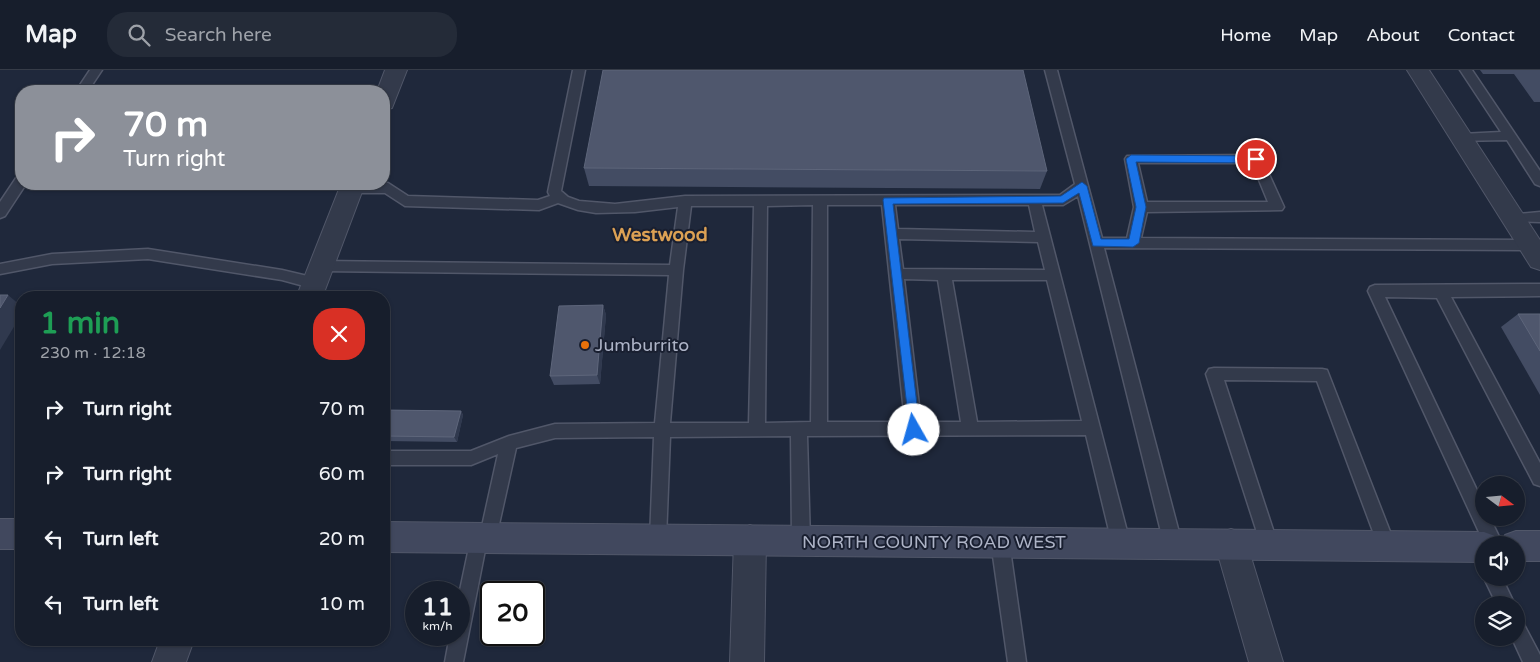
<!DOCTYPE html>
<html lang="en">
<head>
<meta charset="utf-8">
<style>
	body { margin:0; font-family:"Varela Round",sans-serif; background:#242b38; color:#f1f3f6; height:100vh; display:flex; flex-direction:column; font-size:19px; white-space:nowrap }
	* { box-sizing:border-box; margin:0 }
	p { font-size:16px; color:#9ea2a9 }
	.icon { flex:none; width:28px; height:28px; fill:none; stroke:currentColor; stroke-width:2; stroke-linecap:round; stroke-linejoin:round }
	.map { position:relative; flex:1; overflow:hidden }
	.drawer { position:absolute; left:15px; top:221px; width:375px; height:355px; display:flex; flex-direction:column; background:#171e2c; border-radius:20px; box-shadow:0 1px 4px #0004,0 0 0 1px #363c48 }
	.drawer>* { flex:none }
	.top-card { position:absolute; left:15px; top:15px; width:375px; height:105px; border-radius:20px; box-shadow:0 1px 4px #0004,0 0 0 1px #363c48; background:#8c9099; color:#fff; overflow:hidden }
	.needle { width:32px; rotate:106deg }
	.tools { position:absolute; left:1475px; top:406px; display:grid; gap:10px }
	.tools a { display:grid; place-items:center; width:50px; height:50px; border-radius:50%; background:#171e2c; box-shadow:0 1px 4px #0004,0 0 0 1px #363c48; font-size:25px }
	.speed { position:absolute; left:405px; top:511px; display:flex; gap:10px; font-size:25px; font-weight:700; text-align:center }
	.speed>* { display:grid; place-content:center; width:65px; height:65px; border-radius:50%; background:#171e2c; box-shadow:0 1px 4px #0004,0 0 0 1px #363c48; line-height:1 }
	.speed small { font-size:12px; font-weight:400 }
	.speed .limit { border:2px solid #111; border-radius:8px; background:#fff; color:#111 }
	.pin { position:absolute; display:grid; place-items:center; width:42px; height:42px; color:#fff; margin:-21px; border:2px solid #fff; border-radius:50%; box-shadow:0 1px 5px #0007 }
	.me { position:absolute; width:55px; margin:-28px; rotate:353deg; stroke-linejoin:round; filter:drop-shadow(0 0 4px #0008) }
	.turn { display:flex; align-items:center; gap:18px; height:105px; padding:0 25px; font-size:22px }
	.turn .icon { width:65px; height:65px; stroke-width:2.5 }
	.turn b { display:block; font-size:35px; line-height:42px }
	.round { display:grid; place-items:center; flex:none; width:52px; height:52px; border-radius:20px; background:#242b38 }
	.overview { display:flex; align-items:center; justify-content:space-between; height:85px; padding:0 25px }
	h1 { font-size:30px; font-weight:800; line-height:38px; color:#1e9e55 }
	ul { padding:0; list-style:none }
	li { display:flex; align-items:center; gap:15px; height:65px; padding:0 25px }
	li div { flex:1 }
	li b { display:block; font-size:19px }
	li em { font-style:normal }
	header { display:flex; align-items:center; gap:30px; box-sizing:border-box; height:70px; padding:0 25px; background:#171e2c; border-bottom:1px solid #363c48 }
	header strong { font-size:24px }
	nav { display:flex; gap:28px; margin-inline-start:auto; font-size:18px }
	.search { width:350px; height:45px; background:#242b38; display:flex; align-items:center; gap:12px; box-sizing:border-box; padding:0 18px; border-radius:20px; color:#9ea2a9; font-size:19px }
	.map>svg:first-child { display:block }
</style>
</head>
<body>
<header>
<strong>Map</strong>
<div class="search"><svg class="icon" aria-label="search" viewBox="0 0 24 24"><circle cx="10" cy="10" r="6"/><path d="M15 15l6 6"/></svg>Search here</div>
<nav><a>Home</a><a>Map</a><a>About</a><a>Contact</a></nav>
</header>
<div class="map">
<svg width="1540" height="592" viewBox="0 0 1540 592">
	<rect width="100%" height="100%" fill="#1f283b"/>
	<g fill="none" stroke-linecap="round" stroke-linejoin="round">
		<g stroke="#515769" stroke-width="3">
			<g id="service">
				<polygon points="90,0 102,0 88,21 76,21"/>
				<path d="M573 0H585L561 121 568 127 579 131 615 134 685 126 1060 125 1075 114 1045 0H1057L1102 168H1127L1134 137 1125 89 1127 86 1256 85 1260 86 1262 89 1284 137 1282 140 1147 142 1141 168 1530 170 1535 171 1537 175 1535 179 1530 180 1104 178 1182 474 1179 480 1173 482 1167 480 1164 474 1078 126 1063 135H1042L1130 473 1127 479 1121 481 1115 479 1112 473 1086 365 807 366 810 471 807 477 801 479 795 477 792 471 791 366 670 367 666 469 664 475 658 477 652 475 650 469 654 367 555 368 516 378 496 468 494 474 486 475 463 592H445L450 565H459V525L471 468 473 462 481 461 498 384 471 395H384V381H471L509 366 555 354 655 353 669 205 321 201 316 200 314 196 316 192 321 191 670 195 678 137 635 142 596 143 578 140 558 133 539 140 405 136 385 123H351L346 121 345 118 350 114 388 113 408 126 538 130 550 126 548 122ZM1138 93H1252L1268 132H1147ZM813 135 811 352 765 353 767 136ZM827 135H882L905 352H827ZM895 135H1029L1035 162 898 159ZM691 136H754L749 353H670L683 200ZM899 169 1038 172 1045 200 903 199ZM904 209 938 210 961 352H921ZM952 210H1047L1082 351 977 352Z"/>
				<polygon points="1460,0 1472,0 1540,101 1540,116 1535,114 1507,70 1457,71 1455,68 1457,65 1461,64 1501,62"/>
				<polygon points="21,106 21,114 26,114 5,146 0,148 0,132 16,108"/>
				<polygon points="1540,142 1540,152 1508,151 1506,148 1508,145"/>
				<polygon points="148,179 282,200 320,209 322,213 320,217 315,219 282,210 148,189 52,194 0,204 0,194 52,184"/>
				<polygon points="1540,214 1540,226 1451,227 1540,393 1540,416 1534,414 1437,228 1385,227 1484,435 1484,448 1490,448 1503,475 1485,475 1368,221 1370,217 1375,215"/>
				<polygon points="1214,298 1322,299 1327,300 1396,477 1393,483 1387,485 1381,483 1317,311 1224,310 1278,475 1275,481 1269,483 1263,481 1206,304 1209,299"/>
				<polygon points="1000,464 1006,466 1009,472 1026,592 1008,592 991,472 994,466"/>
				<polygon points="1484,508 1502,508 1515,535 1497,535"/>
				<polygon points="1516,548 1522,551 1540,585 1540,592 1523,592 1512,568 1516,568"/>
			</g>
		</g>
		<g stroke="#515769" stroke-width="2">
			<g id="minor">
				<polygon points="385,0 407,0 392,38 384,40 384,21 377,21"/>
				<polygon points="1407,0 1429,0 1540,170 1540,200 1531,197"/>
				<polygon points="341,114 365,114 322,228 296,228"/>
				<polygon points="750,455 761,460 766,470 764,592 730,592 734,470 739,460"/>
				<polygon points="1231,459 1242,463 1247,474 1283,592 1249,592 1215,474 1220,463"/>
				<polygon points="160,570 194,570 186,592 152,592"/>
			</g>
		</g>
		<g stroke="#515769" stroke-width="2">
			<g id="secondary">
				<rect x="0" y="449" width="21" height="30"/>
				<polygon points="384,452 1484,462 1495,466 1499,475 1484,475 1484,492 384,482"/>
				<polygon points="1516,461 1540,461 1540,491 1516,491 1516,475 1501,475 1505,465"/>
			</g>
		</g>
		<use href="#service" fill="#333a4b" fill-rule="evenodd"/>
		<use href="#minor" fill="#333a4b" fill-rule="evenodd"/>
		<use href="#secondary" fill="#41485e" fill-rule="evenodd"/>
	</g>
	<g fill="#434c63">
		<polygon points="1480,0 1540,0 1540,32 1534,32 1514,4 1483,4"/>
		<polygon points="584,98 1047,101 1040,119 589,116"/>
		<polygon points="603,235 606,245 600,314 554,315 550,306"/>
		<polygon points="1518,244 1540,244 1540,325 1501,257"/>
		<polygon points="384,340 461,341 463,345 457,372 384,371"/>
	</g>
	<g fill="#30394e">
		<polygon points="8,225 21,236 21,245 0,280 0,238"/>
		<polygon points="603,235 606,245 600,314 597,305"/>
		<polygon points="461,341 463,345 457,372 454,367"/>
	</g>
	<g fill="#4f576d" stroke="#5e667b">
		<polygon points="603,0 1023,0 1047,101 584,98"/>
		<polygon points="0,225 8,225 0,238"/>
		<polygon points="603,235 597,305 550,306 559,236"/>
		<polygon points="1518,244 1540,244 1540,281"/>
		<polygon points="384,340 461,341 454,367 384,366"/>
	</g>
	<polygon fill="#1a73e8" stroke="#114b97" points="1131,85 1256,86 1261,89 1256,93 1136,92 1146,137 1139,173 1133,177 1093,176 1079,123 1063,133 893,134 920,360 918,363 914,365 910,363 883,130 884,128 1061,126 1082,112 1087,116 1101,169 1129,169 1136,137 1126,89"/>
	<circle fill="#e8710a" stroke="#191f30" stroke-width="2" cx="585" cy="275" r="5"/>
	<g text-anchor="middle" stroke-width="4" stroke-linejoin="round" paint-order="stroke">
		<g font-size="18" fill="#aeb4c7" stroke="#191f30" text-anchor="start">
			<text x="595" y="281">Jumburrito</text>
		</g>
		<g font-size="18" fill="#aeb4c7" stroke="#191f30">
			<text x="934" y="478">NORTH COUNTY ROAD WEST</text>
		</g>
		<g font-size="19" font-weight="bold" fill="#dca154" stroke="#191f30">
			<text x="660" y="171">Westwood</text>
		</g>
	</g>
</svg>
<div class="tools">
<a><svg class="needle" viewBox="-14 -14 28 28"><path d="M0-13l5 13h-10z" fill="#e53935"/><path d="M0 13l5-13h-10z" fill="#9ea2a9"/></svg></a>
<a><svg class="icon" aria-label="sound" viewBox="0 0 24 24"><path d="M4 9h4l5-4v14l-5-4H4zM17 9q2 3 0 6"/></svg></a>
<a><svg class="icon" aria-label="layers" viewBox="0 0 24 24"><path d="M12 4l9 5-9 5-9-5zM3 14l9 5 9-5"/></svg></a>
</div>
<div class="speed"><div>11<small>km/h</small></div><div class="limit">20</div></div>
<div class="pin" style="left:1256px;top:89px;background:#d93025"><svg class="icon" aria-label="arrive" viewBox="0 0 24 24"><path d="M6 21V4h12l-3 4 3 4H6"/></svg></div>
<svg class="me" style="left:914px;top:360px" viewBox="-20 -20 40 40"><circle r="19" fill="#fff"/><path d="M0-13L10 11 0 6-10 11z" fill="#1a73e8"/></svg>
<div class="top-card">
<div class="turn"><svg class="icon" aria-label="right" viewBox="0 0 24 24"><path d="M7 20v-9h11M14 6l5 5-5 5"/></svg><div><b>70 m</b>Turn right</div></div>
</div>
<section class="drawer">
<div class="overview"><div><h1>1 min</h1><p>230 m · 12:18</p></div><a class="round" style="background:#d93025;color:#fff"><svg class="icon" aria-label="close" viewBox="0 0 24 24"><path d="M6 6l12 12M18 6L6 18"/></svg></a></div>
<ul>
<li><svg class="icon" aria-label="right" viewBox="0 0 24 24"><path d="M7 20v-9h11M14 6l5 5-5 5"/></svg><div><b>Turn right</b></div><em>70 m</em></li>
<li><svg class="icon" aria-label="right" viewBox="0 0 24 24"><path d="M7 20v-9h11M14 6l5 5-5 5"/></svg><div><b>Turn right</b></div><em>60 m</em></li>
<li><svg class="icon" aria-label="left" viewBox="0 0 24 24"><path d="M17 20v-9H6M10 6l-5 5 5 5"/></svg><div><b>Turn left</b></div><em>20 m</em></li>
<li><svg class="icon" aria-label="left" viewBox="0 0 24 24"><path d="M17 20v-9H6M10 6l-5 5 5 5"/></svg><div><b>Turn left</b></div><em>10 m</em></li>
</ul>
</section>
</div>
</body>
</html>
